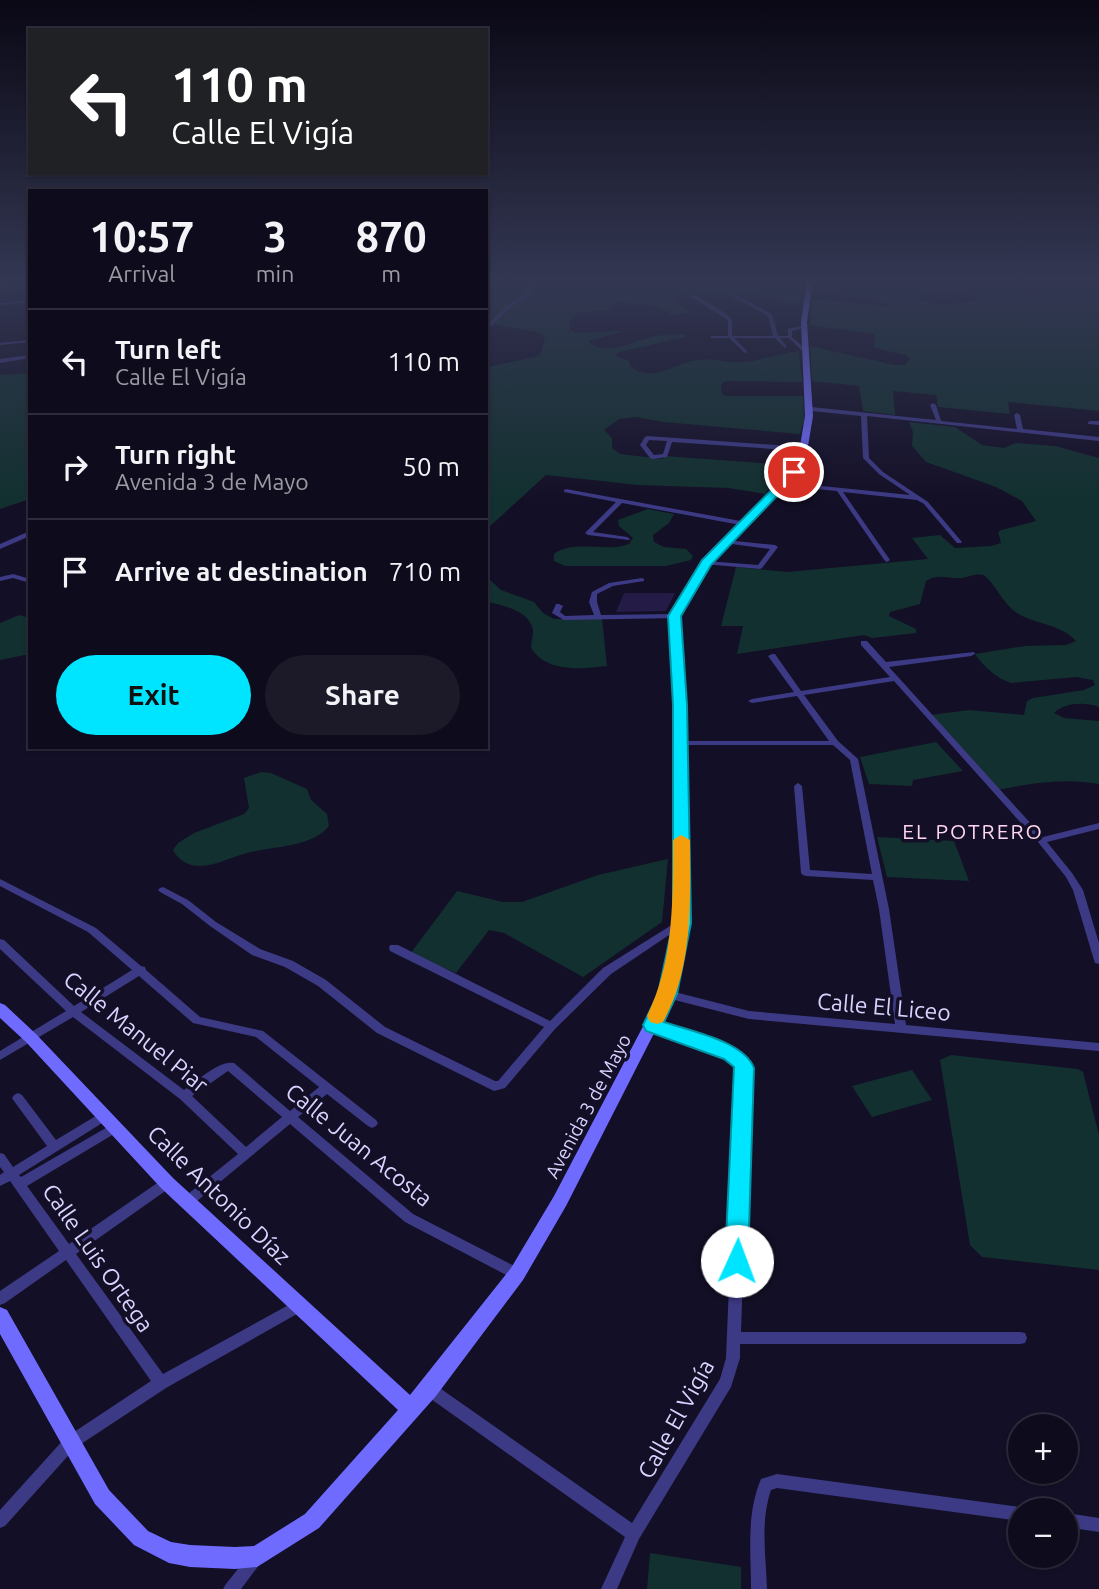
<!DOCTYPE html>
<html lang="en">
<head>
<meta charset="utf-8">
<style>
	body { margin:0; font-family:Ubuntu,sans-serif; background:#1c1929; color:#f1f3f6; height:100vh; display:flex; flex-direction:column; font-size:26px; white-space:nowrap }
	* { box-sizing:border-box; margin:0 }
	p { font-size:23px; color:#9b9ba3 }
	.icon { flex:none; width:38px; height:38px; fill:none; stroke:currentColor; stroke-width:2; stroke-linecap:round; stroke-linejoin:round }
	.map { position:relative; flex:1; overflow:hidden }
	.sheet { position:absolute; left:28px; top:189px; width:460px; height:560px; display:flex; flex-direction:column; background:#0e0b1c; border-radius:0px; box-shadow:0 2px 5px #0004,0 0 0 2px #2e2b3b }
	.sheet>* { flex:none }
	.guide { position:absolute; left:28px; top:28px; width:460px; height:147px; border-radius:0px; box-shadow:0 2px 5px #0004,0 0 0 2px #2e2b3b; background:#202124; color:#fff; overflow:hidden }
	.fabs { position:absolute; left:1008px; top:1414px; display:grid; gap:14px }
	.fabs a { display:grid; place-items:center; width:70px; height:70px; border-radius:50%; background:#0e0b1c; box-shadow:0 2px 5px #0004,0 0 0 2px #2e2b3b; font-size:35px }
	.pin { position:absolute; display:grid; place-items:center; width:60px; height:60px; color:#fff; margin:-30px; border:4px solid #fff; border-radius:50%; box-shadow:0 2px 7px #0007 }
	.me { position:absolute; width:77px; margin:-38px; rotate:2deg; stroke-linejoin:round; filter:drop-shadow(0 0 5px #0008) }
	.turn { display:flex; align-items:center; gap:24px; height:147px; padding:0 28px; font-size:32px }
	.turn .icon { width:91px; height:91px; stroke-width:2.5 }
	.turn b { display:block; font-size:49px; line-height:60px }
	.eta { display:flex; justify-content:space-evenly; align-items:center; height:119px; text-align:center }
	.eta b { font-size:42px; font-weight:700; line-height:49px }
	.button { display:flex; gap:14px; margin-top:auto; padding:14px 28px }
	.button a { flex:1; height:80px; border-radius:42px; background:#00e5ff; color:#111; font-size:28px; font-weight:700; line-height:80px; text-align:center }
	.button a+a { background:#1c1929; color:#f1f3f6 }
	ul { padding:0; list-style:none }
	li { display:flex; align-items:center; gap:21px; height:105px; padding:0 28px; border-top:2px solid #2e2b3b }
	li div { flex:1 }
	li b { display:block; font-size:26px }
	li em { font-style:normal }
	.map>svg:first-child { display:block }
</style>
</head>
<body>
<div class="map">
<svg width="1099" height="1589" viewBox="0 0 1099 1589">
	<rect width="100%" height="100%" fill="#130f26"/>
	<g fill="#12302f">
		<path d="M487 280H523L533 285 540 280H804L800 303H784L760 293 669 295 690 312 673 315 651 305 618 302 612 305 611 310 577 313 569 321 570 330 576 333 625 331 588 341C603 358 633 341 652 337 663 334 674 335 686 334L685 337 616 353 617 356 629 361 631 367C656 384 673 363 697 360 713 357 729 364 745 362 763 360 780 353 799 351L802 382 725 381 721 385 722 394 727 396H803L804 420 800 434 663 422 636 417 619 419 604 430 612 438V448L620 454 663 459 665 456 788 465 765 494 729 488 638 485 546 475 487 529V367L535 357 540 354 545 340 542 335 536 332 502 326 492 323 487 316Z"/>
		<path d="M868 280H902L934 286 936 288 914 296C930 308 958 304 977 300L976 296 964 291 967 290 1004 289 1036 294 1039 292 1031 285 1042 283 1043 280H1099V411L1008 402 1010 414 938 407 936 395 893 391 895 415 863 411 859 386 812 381 810 346 894 365H905L910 359 905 355 875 348 874 334 810 325 812 299 894 307 876 299 843 295 842 292 853 289 857 283Z"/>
		<polygon points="30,373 30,499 0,509 0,375"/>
		<path d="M909 422 955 427 982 445 1004 448 1016 443 1055 446 1099 458V707C1085 702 1065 702 1054 713L1064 718 1099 721V784C1064 778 1033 783 998 790L930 715 969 710 1024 715 1027 701 1033 698 1084 690 1095 685 1093 680 1076 677 1011 683C996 678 984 667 975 654L1025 646 1066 645 1076 641C1061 624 1034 624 1017 613 1002 603 997 586 984 575 974 573 970 577 961 578 947 579 939 573 926 581L920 604 890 612 889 616 916 629V633L872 638 864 635 737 654 743 626H721L736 567 787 572 928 559 912 538 940 535 955 548 991 546 1001 543 998 532 1001 530 1036 521 1022 501 996 487 926 462 912 446 913 432Z"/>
		<path d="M648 509 674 514 669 523 653 535 654 542 664 547 686 549 693 556 691 560 666 566H565L554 561V554C574 539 606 553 629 544L633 538 619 526 618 520Z"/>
		<path d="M486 576 501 590 534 602 543 613 554 619H602L607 666C582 669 547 673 531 648 531 642 533 637 533 631 531 611 503 605 487 602Z"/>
		<polygon points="19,615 30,618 30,654 0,660 0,623"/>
		<polygon points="936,742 963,771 913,780 912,786 869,784 860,757"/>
		<path d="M261 772 271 773 307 789 311 800 327 814 329 826C311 848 272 846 247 853 231 857 216 866 199 866 188 866 178 860 173 850L178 843 194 833 244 814 249 808 244 778Z"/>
		<polygon points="877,837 954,841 969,881 887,877"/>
		<polygon points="668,859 662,922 583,977 504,933 489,930 456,973 410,954 457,891 503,902 522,902 598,875"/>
		<polygon points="951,1055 1078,1069 1083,1072 1099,1135 1099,1270 982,1257 970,1245 940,1060"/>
		<polygon points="912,1070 932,1100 872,1117 852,1086"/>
		<polygon points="650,1553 741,1567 741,1589 647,1589"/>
	</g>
	<polygon fill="#241b47" points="624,593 675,593 666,611 616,612"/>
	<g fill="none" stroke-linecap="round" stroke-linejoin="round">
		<g fill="#3d3a85" fill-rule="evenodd">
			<polygon points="534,280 538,280 527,297 511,307 486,331 486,327 507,305 523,295"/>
			<polygon points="30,283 30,285 0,288 0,286"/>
			<polygon points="732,293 772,314 778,336 788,336 788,329 805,325 805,327 792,331 792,337 809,352 809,354 805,354 789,338 780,338 787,347 785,348 775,338 734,338 747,351 747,352 745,353 729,338 711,338 711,336 728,336 728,320 691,297 691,295 695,295 728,315 732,320 732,336 773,336 768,316 730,295"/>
			<polygon points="30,300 30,302 0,305 0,303"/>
			<polygon points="30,340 30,342 0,345 0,343"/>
			<polygon points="30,355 30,358 0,363 0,359"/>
			<polygon points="933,403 936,405 941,421 1017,429 1014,415 1017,413 1020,415 1023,429 1099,437 1099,441 867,416 869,458 883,472 928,502 962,542 961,543 957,543 924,504 917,500 843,492 890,560 887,562 885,561 837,491 783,486 780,484 783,482 910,495 879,474 863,458 861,416 811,411 808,409 811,407 936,420 930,405"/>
			<polygon points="1090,421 1099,421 1099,425 1088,424 1088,422"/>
			<path d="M647 436 804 447 807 449 804 451 672 442 667 457 652 459 650 458 640 445 645 437ZM649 440 667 441 663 454 654 455 646 445Z"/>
			<polygon points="566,489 746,522 749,524 746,526 622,503 593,532 627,537 630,539 629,540 588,535 585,533 616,502 564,492 564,490"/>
			<polygon points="30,531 30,536 0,549 0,544"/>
			<polygon points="726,540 775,545 778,547 762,568 760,569 704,564 704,562 706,561 758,565 770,549 724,543 724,541"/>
			<polygon points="13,574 30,579 30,583 13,578 0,581 0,577"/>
			<polygon points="642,578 644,579 644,581 613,586 597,594 597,602 601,615 675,614 678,614 678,618 564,620 552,613 556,604 559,604 563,606 560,612 565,616 594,615 589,602 592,592 609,583"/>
			<polygon points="861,641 867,641 886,662 974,652 975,654 971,656 889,667 1043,837 1099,823 1099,829 1047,842 1072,873 1083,890 1099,943 1099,964 1095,963 1094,960 1073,890 1066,877 1038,842 894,681 804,695 838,741 858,759 889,909 906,1025 1099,1043 1099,1051 749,1019 663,997 662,994 663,991 667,990 749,1011 895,1024 879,909 873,880 806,876 803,875 801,873 794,786 798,783 802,786 810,870 872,874 850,760 833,745 681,745 677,743 681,741 829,741 797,696 752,703 748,701 752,699 794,692 768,656 772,654 775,654 801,691 890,677 861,645"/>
			<path d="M0 879 96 928 141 966 145 967 146 970 200 1017 263 1031 376 1120 378 1123 376 1126 372 1128 368 1126 327 1094 298 1117 413 1214 522 1270 523 1274 522 1278 517 1280 512 1278 405 1222 290 1124 191 1206 187 1207 183 1206 181 1202 183 1198 238 1154 180 1099 73 1017 0 1060V1051L66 1011 0 949V939L4 940 74 1006 132 970 88 932 0 886ZM139 976 193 1023 256 1037 319 1087 290 1111 234 1063C219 1060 197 1081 184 1090L81 1012ZM228 1071 282 1117 246 1147 192 1096Z"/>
			<polygon points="163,887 188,900 216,922 260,949 293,961 326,980 385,1027 495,1081 498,1081 544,1027 390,951 389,948 390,945 398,945 550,1021 603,968 678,921 684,921 686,923 684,925 611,974 555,1029 505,1088 494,1091 377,1033 318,986 285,967 252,955 210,926 182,904 160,892 158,890 160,888"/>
			<path d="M652 1021C682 1031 733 1039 750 1068L741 1332H1020L1025 1333 1027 1338 1025 1343 1020 1344H740V1358L731 1387 639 1539 617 1589H601L625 1537 424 1394 422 1389 424 1384 429 1382 434 1384 632 1523 720 1379 726 1358 738 1069C723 1046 674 1036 648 1028L647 1025 648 1022Z"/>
			<polygon points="18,1093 22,1095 56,1140 99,1114 103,1112 107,1114 109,1117 107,1120 19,1175 21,1177 111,1125 115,1123 119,1125 121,1128 119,1131 27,1186 69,1244 163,1179 167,1178 171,1179 173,1183 171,1187 76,1254 163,1374 294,1302 299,1300 304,1302 306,1306 304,1310 166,1388 75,1448 5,1526 0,1528 0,1510 65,1438 151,1381 66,1260 5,1303 0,1305 0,1291 59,1251 10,1181 0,1186 0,1175 4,1172 0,1167 0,1153 4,1154 13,1167 47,1146 14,1101 12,1098 14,1095"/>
			<path d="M777 1474 1020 1507 1026 1510H1020V1521L777 1488 771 1490C760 1521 766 1556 767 1589H751C751 1551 746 1515 761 1479Z"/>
			<polygon points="1066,1513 1099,1518 1099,1532 1066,1527"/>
			<polygon points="254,1552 259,1555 262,1560 259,1565 241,1589 223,1589 226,1584 249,1555"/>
		</g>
		<polygon fill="#6f6bff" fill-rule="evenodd" points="807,280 813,280 807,322 813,416 807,452 799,472 710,564 680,616 686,705 689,923 674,994 566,1206 523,1280 436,1396 319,1528 257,1567 235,1569 190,1567 169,1563 134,1545 95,1504 0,1334 0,1307 7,1310 109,1490 148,1531 171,1542 190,1545 235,1547 254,1546 305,1514 398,1410 161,1188 26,1042 0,1018 0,1003 5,1005 36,1034 173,1178 410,1395 511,1268 554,1196 660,994 675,923 674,705 670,616 703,561 791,471 799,452 805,416 801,322"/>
	</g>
	<linearGradient id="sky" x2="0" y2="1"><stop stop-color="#0a0815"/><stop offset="0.56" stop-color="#333752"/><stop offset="1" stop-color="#333752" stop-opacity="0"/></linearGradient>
	<rect width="1099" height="502" fill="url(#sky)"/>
	<path fill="#00e5ff" stroke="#0095a6" stroke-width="2" d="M791 470 800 472 711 565 681 616 687 705 691 923 677 994 664 1022C690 1031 744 1041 754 1068L748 1261 745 1268 737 1271 729 1268 725 1261 734 1067 724 1059 646 1031 643 1025 658 994 673 923V705L668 616 702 560Z"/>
	<path fill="#f59e0b" d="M681 835 690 840C690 901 694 966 663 1022L657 1024 650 1022 647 1016C674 961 673 901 673 840Z"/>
	<g text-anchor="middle" stroke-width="7" stroke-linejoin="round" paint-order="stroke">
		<g font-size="19" fill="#d9d4ff" stroke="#130f26">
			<text transform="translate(588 1106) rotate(-62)" y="7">Avenida 3 de Mayo</text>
		</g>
		<g font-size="21" letter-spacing="2" fill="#ffd6f0" stroke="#130f26">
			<text x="973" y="839">EL POTRERO</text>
		</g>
		<g font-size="23" fill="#d9d4ff" stroke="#130f26">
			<text transform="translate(884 1007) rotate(5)" y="8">Calle El Liceo</text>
			<text transform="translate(136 1032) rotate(39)" y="8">Calle Manuel Piar</text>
			<text transform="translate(359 1145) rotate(39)" y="8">Calle Juan Acosta</text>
			<text transform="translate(219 1195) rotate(44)" y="8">Calle Antonio Díaz</text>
			<text transform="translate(98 1258) rotate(55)" y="8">Calle Luis Ortega</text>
			<text transform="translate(676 1419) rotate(-61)" y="8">Calle El Vigía</text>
		</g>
	</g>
</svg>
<div class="fabs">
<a>+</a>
<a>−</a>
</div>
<div class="pin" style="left:794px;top:472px;background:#d93025"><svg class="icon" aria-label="arrive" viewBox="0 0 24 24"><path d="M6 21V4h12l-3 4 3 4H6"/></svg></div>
<svg class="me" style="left:737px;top:1261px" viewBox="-20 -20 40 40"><circle r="19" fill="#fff"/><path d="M0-13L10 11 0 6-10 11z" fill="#00e5ff"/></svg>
<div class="guide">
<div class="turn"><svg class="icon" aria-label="left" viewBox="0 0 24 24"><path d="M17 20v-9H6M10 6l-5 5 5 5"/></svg><div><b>110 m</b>Calle El Vigía</div></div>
</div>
<section class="sheet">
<div class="eta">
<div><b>10:57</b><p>Arrival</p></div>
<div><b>3</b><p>min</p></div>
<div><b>870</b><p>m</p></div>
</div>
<ul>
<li><svg class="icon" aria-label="left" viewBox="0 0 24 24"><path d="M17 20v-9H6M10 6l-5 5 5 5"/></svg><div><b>Turn left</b><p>Calle El Vigía</p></div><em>110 m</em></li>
<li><svg class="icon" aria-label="right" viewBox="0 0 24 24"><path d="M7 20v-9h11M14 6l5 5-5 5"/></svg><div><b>Turn right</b><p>Avenida 3 de Mayo</p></div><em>50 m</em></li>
<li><svg class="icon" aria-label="arrive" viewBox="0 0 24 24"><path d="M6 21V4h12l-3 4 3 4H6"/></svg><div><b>Arrive at destination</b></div><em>710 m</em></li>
</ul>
<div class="button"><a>Exit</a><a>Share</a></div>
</section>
</div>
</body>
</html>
